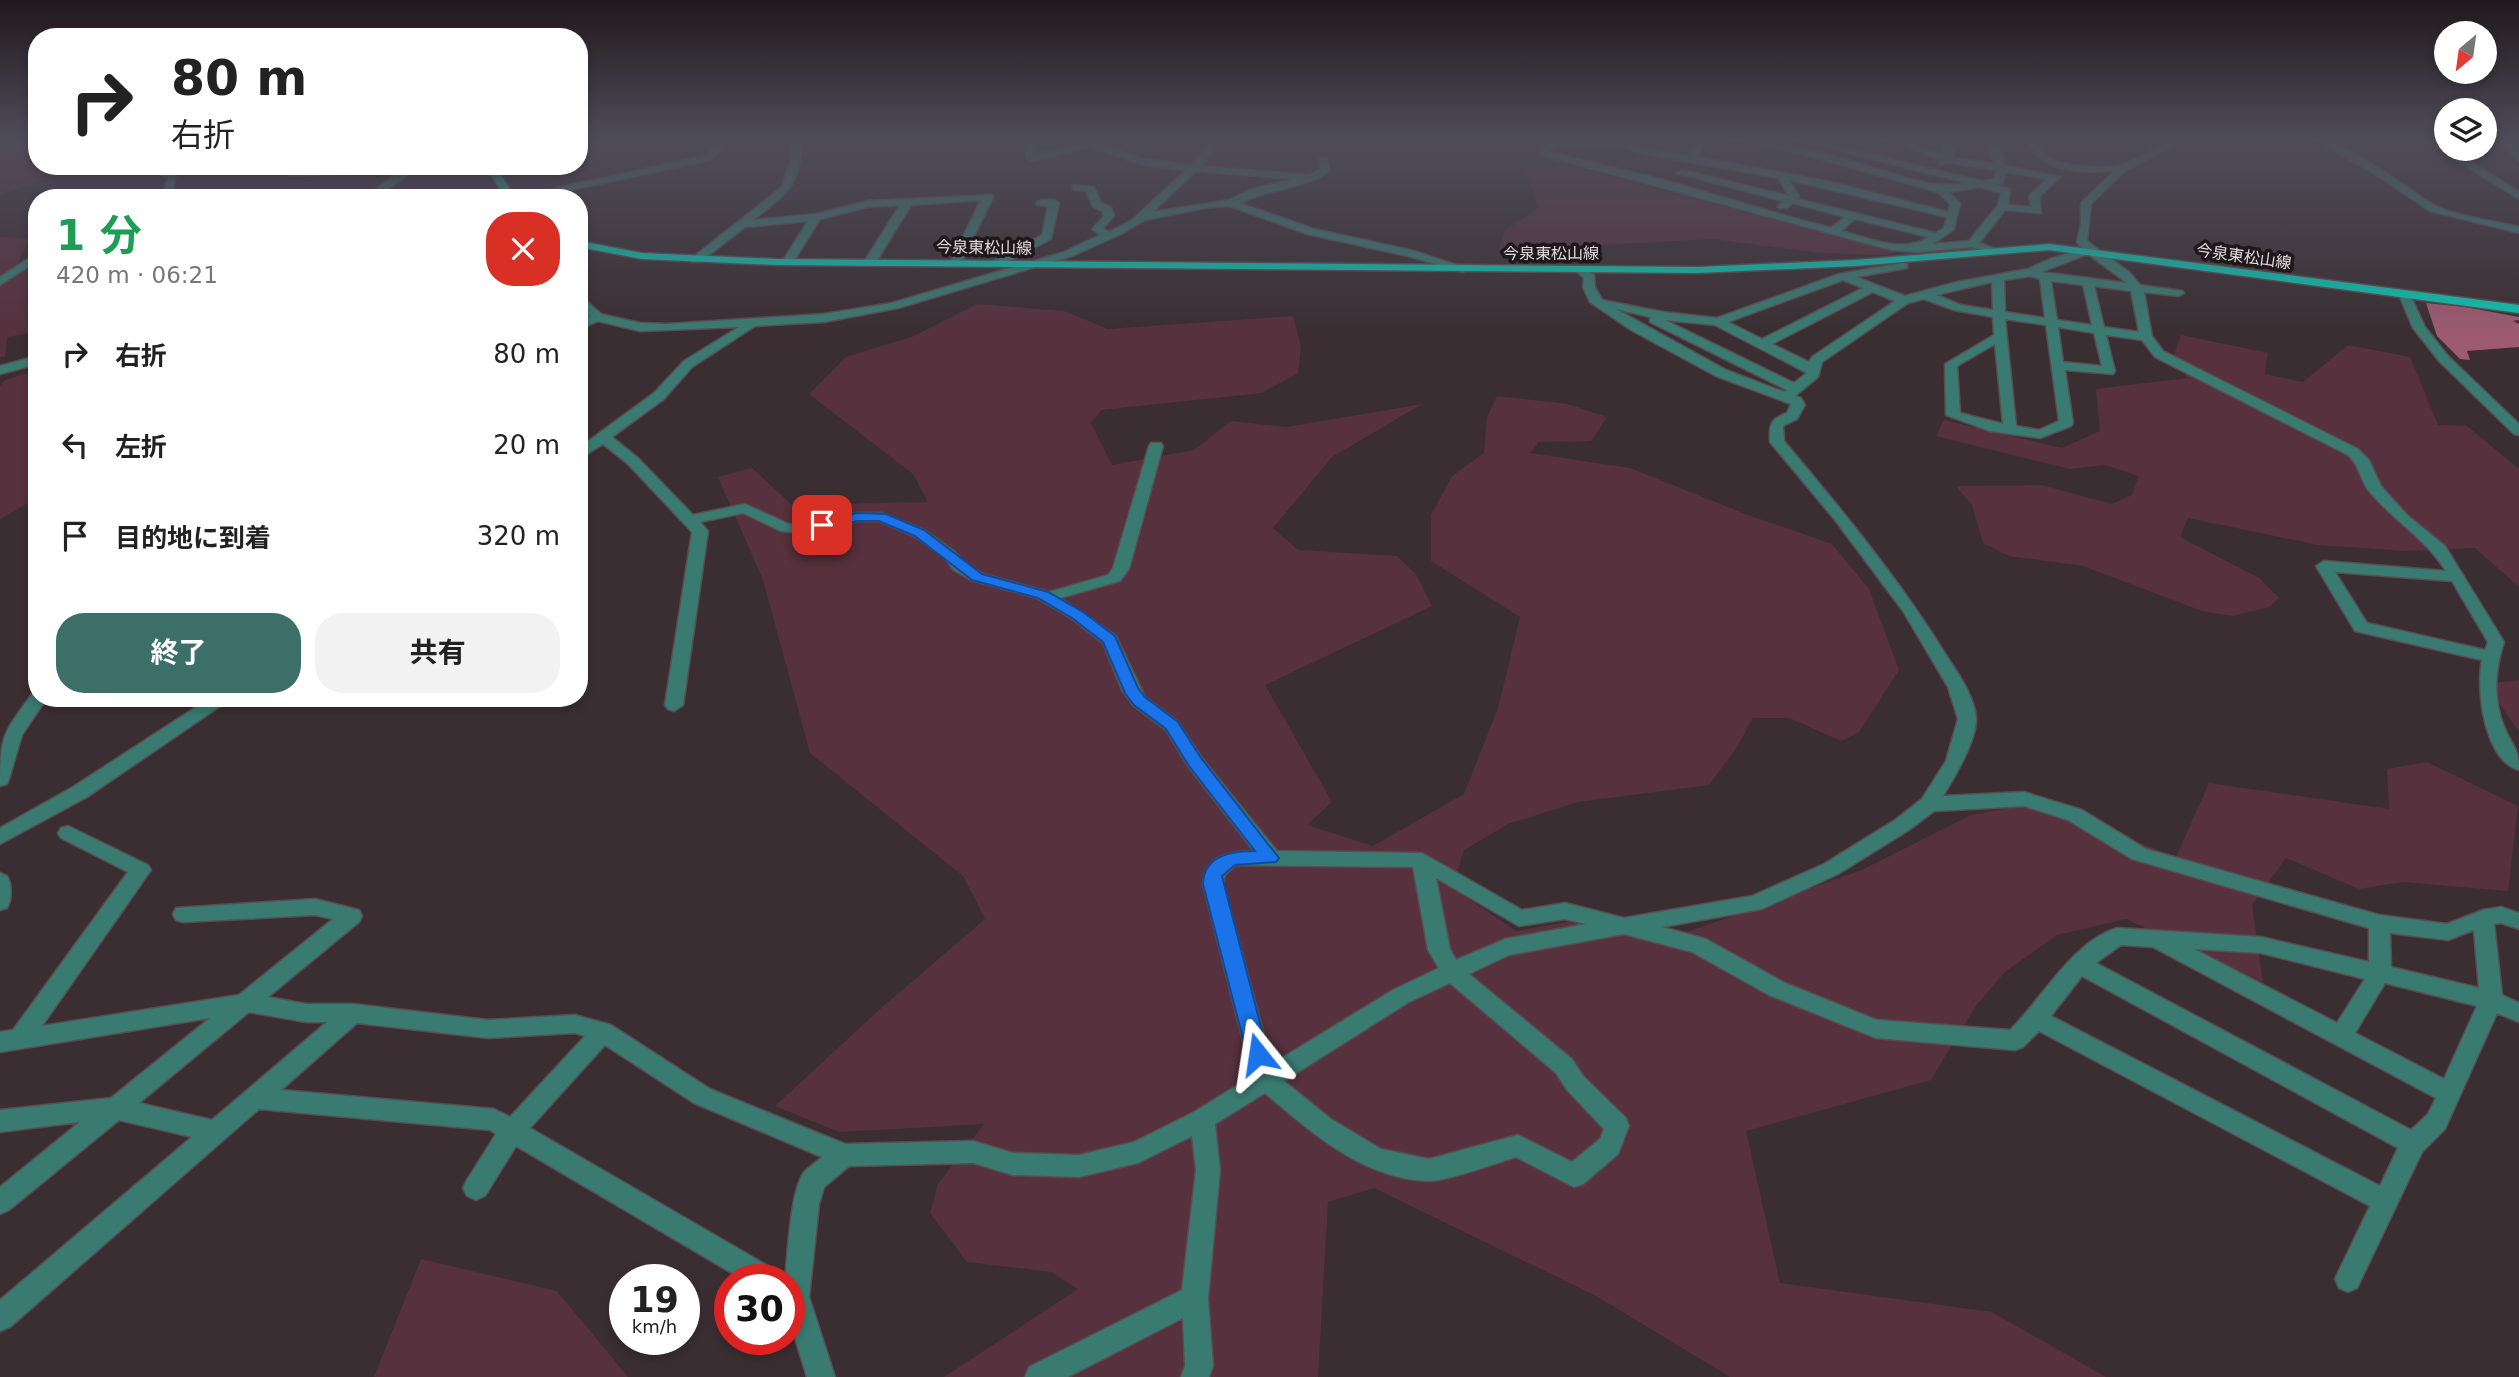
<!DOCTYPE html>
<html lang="ja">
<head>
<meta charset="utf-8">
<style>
	body { margin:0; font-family:"DejaVu Sans","Noto Sans JP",sans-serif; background:#f2f2f2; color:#222; height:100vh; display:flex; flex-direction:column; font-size:26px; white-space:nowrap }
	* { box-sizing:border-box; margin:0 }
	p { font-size:23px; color:#767676 }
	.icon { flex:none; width:38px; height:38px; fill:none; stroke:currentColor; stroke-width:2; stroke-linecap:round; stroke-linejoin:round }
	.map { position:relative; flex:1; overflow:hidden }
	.panel { position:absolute; left:28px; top:189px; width:560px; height:518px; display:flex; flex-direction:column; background:#fff; border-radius:28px; box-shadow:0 4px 10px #0003 }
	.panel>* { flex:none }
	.top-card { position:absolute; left:28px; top:28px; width:560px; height:147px; border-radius:28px; box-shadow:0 4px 10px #0003; background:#fff; color:#222; overflow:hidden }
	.needle { width:46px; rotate:209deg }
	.controls { position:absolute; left:2434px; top:21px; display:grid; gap:14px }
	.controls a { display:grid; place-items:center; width:63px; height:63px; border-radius:50%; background:#fff; box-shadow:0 4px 10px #0003; font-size:35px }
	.speed { position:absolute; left:609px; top:1264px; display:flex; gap:14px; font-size:35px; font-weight:700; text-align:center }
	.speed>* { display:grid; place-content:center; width:91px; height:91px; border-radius:50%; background:#fff; box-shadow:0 4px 10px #0003; line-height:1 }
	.speed small { font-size:18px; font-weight:400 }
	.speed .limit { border:10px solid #d22; background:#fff; color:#111 }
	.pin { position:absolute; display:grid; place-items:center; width:60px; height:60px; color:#fff; margin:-30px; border-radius:14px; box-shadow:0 4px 10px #0006 }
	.me { position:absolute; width:77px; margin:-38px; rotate:345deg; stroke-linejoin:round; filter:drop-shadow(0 0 5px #0008) }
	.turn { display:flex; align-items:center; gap:24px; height:147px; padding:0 28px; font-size:32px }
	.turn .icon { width:91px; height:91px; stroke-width:2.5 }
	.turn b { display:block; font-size:49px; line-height:60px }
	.round { display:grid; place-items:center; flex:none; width:74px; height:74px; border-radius:28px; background:#f2f2f2 }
	.headline { display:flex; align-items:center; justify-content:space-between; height:119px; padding:0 28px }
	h1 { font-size:42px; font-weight:700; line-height:52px; color:#1e9e55 }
	.button { display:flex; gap:14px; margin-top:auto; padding:14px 28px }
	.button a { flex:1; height:80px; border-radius:28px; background:#3b6f68; color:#fff; font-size:28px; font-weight:700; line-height:80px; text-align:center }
	.button a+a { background:#f2f2f2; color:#222 }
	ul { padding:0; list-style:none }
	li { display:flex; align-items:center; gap:21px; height:91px; padding:0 28px }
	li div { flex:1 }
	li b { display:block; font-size:26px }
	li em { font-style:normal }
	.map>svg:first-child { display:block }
</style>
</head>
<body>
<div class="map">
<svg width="2519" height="1377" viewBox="0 0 2519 1377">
	<rect width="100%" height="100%" fill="#3a2e32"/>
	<g fill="#57313d">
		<polygon points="37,141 37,166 65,166 60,174 0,195 0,149"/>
		<polygon points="1567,165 1895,252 1886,255 1820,253 1713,239 1499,250 1505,230 1540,207 1524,171"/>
		<polygon points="0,237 30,239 17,264 37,264 37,332 7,337 5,356 0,357"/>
		<polygon points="977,304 1064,311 1108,329 1293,316 1301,347 1298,373 1262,393 1101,410 1091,423 1112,465 1194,450 1231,421 1287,427 1422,404 1332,457 1273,528 1298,550 1397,556 1416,574 1432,606 1265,685 1332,802 1307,825 1373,846 1464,794 1498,708 1520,617 1431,561 1431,515 1452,476 1484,453 1487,417 1497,396 1568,404 1607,417 1591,441 1539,442 1530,453 1630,468 1748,515 1832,544 1869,589 1899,670 1859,732 1841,741 1789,718 1753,718 1737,747 1709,785 1578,802 1508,824 1464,850 1453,888 1516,931 1589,918 1656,943 1862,870 1971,815 2037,803 2176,857 2209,783 2389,809 2387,769 2427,762 2518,806 2508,891 2402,882 2359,889 2286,858 2252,905 2263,982 2126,919 2057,935 2005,972 1975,1007 1931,1080 1746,1131 1780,1283 1992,1312 2106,1377 1730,1377 1598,1297 1374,1188 1328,1202 1318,1377 944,1377 1078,1289 1051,1272 967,1262 930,1213 938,1184 984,1124 839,1132 775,1106 879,1010 985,919 963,876 810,753 763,580 718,477 752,468 792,505 928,502 913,474 809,394 846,357 914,336"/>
		<polygon points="2181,335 2268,353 2265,374 2303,382 2348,345 2410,357 2438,425 2467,426 2519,469 2519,587 2475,548 2406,551 2318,545 2188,518 2180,537 2259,578 2279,598 2269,607 2233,616 2202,611 2083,566 2009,556 1983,543 1972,505 1956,486 2042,485 2112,504 2132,495 2139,476 2105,465 2070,469 1936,436 1944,420 2062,448 2100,431 2096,389 2187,378 2174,355"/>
		<polygon points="37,370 37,498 0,519 0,386 5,380"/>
		<polygon points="2519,680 2519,732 2486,684"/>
		<polygon points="421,1259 557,1291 628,1377 374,1377"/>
	</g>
	<polygon fill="#9d5a70" points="2426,303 2465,307 2519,317 2519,320 2513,321 2519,324 2519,347 2467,351 2470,360 2460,359 2437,336"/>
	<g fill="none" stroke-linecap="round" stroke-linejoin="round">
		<g stroke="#584d50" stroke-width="3">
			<g id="minor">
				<path d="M791 140H801C801 187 787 193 753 220L816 214 868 201 992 195 993 197 960 265 950 263 981 200 911 205 876 262 870 265 864 262 900 205 868 207 820 219 792 264 782 262 808 221 745 227 700 262H692V258L782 187 791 159Z"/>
				<path d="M1024 140H1034L1036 154 1079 144 1073 140H1088L1145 159 1191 165 1205 149V140H1215V149L1201 166 1309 175 1320 169V158H1326L1330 170C1310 188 1266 189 1240 203L1314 229 1414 251 1469 269 1463 272 1408 256 1307 234 1230 206 1210 207 1145 220 1121 234 1072 256 898 308 824 322 755 326 692 367 664 399 612 437 638 458 693 515 745 504 789 524H807L857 513H881L924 530 954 551 966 564 983 574 1049 592 1108 575 1113 568 1149 446 1151 443H1161L1163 446 1129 569 1120 581 1060 598 1116 636 1145 697 1178 722 1202 758 1277 851 1422 853 1522 910 1565 903 1624 918 1752 896 1824 864 1895 820 1922 799 1946 761 1958 719 1948 687 1903 611 1835 520 1770 442C1769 425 1770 419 1787 413L1791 404 1716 376 1631 330 1590 302 1583 287 1584 278 1576 271V267H1584L1594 275 1595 287 1602 300 1663 312 1717 318 1839 274 1903 263 1907 264V268L1856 277 1905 296 1957 282 2028 269 2050 259 2083 249 2077 242 2081 224V203L2114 171C2080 172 2044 175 2027 140H2036C2039 147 2042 153 2049 158 2064 167 2109 170 2125 164 2145 156 2163 140 2185 140L2126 170 2091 204 2087 241 2129 272 2140 285 2182 291 2184 293 2178 296 2144 292 2152 336 2163 351 2358 449 2369 460 2381 486 2407 515 2445 546 2504 642C2495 669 2493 697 2503 724 2511 746 2519 746 2519 770 2484 760 2476 690 2482 660L2355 631 2316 566 2324 561 2446 571C2427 540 2394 521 2370 492 2360 481 2360 465 2348 455L2155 357 2142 340 2106 335 2115 371 2113 374 2065 370 2073 423 2071 426 2040 438 1990 431 1946 415 1945 364 1994 335 1993 317 1954 310 1924 299 1908 303 1822 362 1818 377 1795 396 1801 398 1805 405 1797 419 1783 426 1784 441C1842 510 1899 579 1946 655 1958 674 1974 695 1976 718 1977 740 1954 778 1943 796L2024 792 2082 810 2146 849 2379 915 2447 924 2483 910 2501 907 2519 913V929L2501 923 2494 924 2502 995 2519 1003V1022L2497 1013 2445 1129 2422 1152 2357 1288 2348 1292 2339 1288 2335 1279 2370 1206 2039 1031 2023 1047 2015 1050 1876 1038 1769 995 1692 952 1624 934 1509 955 1469 974 1572 1059 1583 1076 1626 1118 1629 1126 1618 1154 1583 1184 1574 1187 1516 1157C1497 1163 1444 1182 1428 1181 1363 1179 1311 1132 1265 1093L1215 1124 1220 1170 1208 1298 1213 1366 1209 1377H1181L1185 1366 1183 1318 1068 1377H1025L1029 1367 1182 1290 1196 1170 1192 1136 1138 1163 1079 1177 1013 1175 973 1163 849 1166 824 1187 819 1204 809 1297 835 1377H807L789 1319V1279H785C788 1255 790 1189 805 1171 810 1166 817 1162 822 1157L694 1103 605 1045 530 1128 775 1270 779 1279H742L516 1146 485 1196 476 1200 467 1196 463 1188 467 1180 496 1134 490 1130 259 1109 10 1327 0 1331V1300L192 1137 119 1120 9 1210 0 1214V1187L80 1122 0 1132V1110L111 1098 210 1018 0 1052V1032L13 1030 128 872 61 838 58 833 61 828 68 826 148 865 151 870 42 1026 239 995 333 919 315 915 183 922 176 920 173 914 176 908 315 899 359 910 362 916 359 922 268 997 306 1004H353L488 1020 575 1015 611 1025 710 1089 845 1144 973 1141 1013 1153 1079 1155 1134 1142 1194 1112 1252 1076 1203 884C1206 855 1230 851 1254 851L1188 766 1166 730 1133 705 1122 690 1103 643 1071 618 1037 598 971 580 954 570 944 557 914 536 879 521H857L807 534 781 531 743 513 700 522 708 531 683 705 674 711 668 709 665 705 692 532 628 464 603 444 579 459V448L654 393 684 361 739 327 640 331 598 321 579 329V320L590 316 579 304V294L601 314 640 323 667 324 824 314 892 303 1064 252 1100 235 1092 229 1104 216 1102 211 1093 207 1086 191 1073 189V185L1094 187 1101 203 1111 207 1114 216 1103 228 1109 232 1132 220 1186 170 1144 165 1089 147 1032 161 1027 158ZM1196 171 1292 179 1249 190 1229 200 1153 212ZM2088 254 2127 283 2041 272ZM2030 276 2040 279 2045 318 2005 312 2004 280ZM1843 280 1863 288 1762 339 1728 322ZM2051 281 2083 285 2092 325 2057 320ZM1992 282 1993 310 1961 305 1936 295ZM2094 286 2131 291 2139 332 2104 327ZM1873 292 1895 301 1812 357 1809 362 1772 344ZM1616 309 1650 317V322L1787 390 1784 392 1726 370ZM2005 319 2046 325 2059 421 2039 430 2016 426ZM1665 320 1715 325 1807 373 1794 383ZM2058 327 2094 333 2102 366 2063 362ZM1995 344 2003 424 1960 413 1957 366ZM2335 572 2452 581 2488 642 2485 650 2367 623ZM2024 806 2068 820 2132 859 2369 928V962L2261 937 2117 928C2072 942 2043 998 2010 1030L1877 1020 1785 983 1706 939 1662 927 1762 909 1838 874 1909 830 1934 811ZM1236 865 1413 867 1428 950 1439 968 1393 990 1272 1064 1223 884 1225 875ZM1436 878 1519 926 1565 919 1586 924 1505 939 1456 960 1450 949ZM2474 930 2479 988 2391 967 2390 933 2448 940ZM2121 945 2153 947 2436 1098 2428 1114 2411 1130 2096 963ZM2194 949 2261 953 2365 979 2337 1023ZM2082 976 2398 1148 2380 1186 2051 1016ZM1450 983 1556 1073 1567 1090 1604 1129 1600 1139 1572 1162 1518 1135 1429 1159 1381 1149 1331 1119 1284 1081 1409 1002ZM2385 983 2477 1006 2444 1079 2355 1033ZM249 1012 306 1022H327L212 1120 139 1103ZM357 1023 488 1038 575 1033 585 1036 510 1117 494 1109 281 1090Z"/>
				<path d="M1547 140H1622L1642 148 1688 156 1698 140H1707L1697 157 1827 181 1948 212 1950 204 1938 192 1799 153 1734 140C1783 140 1830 155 1877 169 1910 178 1932 189 1967 183L1796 140H1814L1981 181 1995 179 1996 170 1951 163 1940 164 1941 160 1885 140H1900L1944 155 1940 140H1949L1955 158 1995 164 1987 140H1996L2005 166 2060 177 2039 197 2041 213 2005 210 1979 243 1993 248V252L1971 247 1919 252 1891 250 1538 154V150L1550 143ZM1558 146H1620L1640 153 1778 178 1789 196 1682 170 1677 173 1783 201 1778 206 1779 208H1787L1793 203 1845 217 1831 228C1778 214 1727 199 1675 183 1633 171 1590 164 1549 151ZM2006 172 2047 179 2029 196 2031 207 2008 205 2010 189 1995 185 2003 183ZM1789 180 1947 217 1944 228 1936 233 1797 199 1799 196ZM1980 187 2001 193 1998 205 1969 241 1933 244 1954 229 1960 204 1949 192ZM1855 219 1929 237C1904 254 1868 238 1841 231Z"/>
				<path d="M2314 140C2350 140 2403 188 2436 206 2455 216 2496 221 2519 227V233L2430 211 2380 177Z"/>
				<polygon points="2424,140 2435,140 2519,192 2519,199"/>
				<polygon points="2497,140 2507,140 2519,153 2519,161"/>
				<polygon points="717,143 725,145 711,160 532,198 511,198 705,156"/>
				<polygon points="146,166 159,166 176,175 171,198 161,198 168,178"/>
				<polygon points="409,166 421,166 375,198 363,198 396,175 377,173 290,176 285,173 290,170 377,167 404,170"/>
				<polygon points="1041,200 1054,200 1059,203 1051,239 1002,265 994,265 994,261 1042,235 1048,206 1037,205 1036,203"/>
				<polygon points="37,253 37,261 0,285 0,277"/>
				<polygon points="2401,293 2409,293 2425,327 2447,355 2519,424 2519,435 2514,434 2439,361 2413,328 2399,295"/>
				<polygon points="37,356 37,364 0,374 0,366"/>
				<path d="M37 693V698H47L22 735 9 779 7 784 0 786C0 735 3 734 32 694Z"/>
				<polygon points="210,698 232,698 87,797 0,844 0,828 73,787"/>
				<path d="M0 873 7 876C12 884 12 899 7 908L0 910Z"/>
			</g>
		</g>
		<g stroke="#584d50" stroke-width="3">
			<g id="major">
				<polygon points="486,166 496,166 515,198 505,198"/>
				<polygon points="579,241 642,253 776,259 1698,267 1855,260 2049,244 2519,305 2519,313 2049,250 1855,266 1698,273 776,265 642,259 579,247"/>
			</g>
		</g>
		<use href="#minor" fill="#3a7b71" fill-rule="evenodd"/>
		<use href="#major" fill="#0ec3b0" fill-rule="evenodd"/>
	</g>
	<linearGradient id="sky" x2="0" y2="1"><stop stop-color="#20191c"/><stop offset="0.42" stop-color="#4f4c5a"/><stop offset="1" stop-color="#4f4c5a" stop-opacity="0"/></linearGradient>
	<rect width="2519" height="333" fill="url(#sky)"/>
	<path fill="#1a73e8" stroke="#114b97" stroke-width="2" d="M857 513 886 514 924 530 982 574 1048 592 1083 612 1115 636 1138 688 1145 697 1178 722 1201 758 1279 858 1276 862 1235 865 1222 876 1268 1054 1265 1060 1258 1063 1250 1060 1247 1054 1203 884C1204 855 1232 851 1255 851L1189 766 1166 729 1134 705 1125 693 1103 642 1072 618 1038 598 972 580 915 536 879 521H857L822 529 815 525 817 522Z"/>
	<g text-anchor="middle" stroke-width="7" stroke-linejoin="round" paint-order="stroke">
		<g font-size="16" fill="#e1d9db" stroke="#1e181a">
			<text transform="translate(984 247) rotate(1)" y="6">今泉東松山線</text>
			<text x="1551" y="259">今泉東松山線</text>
			<text transform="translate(2244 256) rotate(8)" y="6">今泉東松山線</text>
		</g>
	</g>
</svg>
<div class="controls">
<a><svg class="needle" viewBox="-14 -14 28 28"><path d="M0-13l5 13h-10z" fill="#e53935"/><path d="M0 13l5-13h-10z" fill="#767676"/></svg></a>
<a><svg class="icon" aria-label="layers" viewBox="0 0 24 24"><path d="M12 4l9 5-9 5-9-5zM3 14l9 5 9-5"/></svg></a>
</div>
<div class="speed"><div>19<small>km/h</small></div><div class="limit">30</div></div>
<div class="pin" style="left:822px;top:525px;background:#d93025"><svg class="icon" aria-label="arrive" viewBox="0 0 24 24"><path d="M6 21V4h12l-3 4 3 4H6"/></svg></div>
<svg class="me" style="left:1258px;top:1054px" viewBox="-20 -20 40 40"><path d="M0-17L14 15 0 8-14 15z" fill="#1a73e8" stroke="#fff" stroke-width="4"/></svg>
<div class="top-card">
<div class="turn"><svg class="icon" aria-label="right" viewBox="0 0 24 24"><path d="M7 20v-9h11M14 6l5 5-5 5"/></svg><div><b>80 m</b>右折</div></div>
</div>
<section class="panel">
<div class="headline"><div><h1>1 分</h1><p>420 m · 06:21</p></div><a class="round" style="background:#d93025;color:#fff"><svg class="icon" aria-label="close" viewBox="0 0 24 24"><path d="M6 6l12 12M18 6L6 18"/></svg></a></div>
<ul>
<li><svg class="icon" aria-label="right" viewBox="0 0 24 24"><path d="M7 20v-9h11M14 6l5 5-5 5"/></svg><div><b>右折</b></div><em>80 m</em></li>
<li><svg class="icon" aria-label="left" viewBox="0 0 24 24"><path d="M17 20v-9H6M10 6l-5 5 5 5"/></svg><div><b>左折</b></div><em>20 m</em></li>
<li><svg class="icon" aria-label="arrive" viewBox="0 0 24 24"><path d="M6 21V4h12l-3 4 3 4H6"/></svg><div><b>目的地に到着</b></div><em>320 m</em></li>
</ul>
<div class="button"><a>終了</a><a>共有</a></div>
</section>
</div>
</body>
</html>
